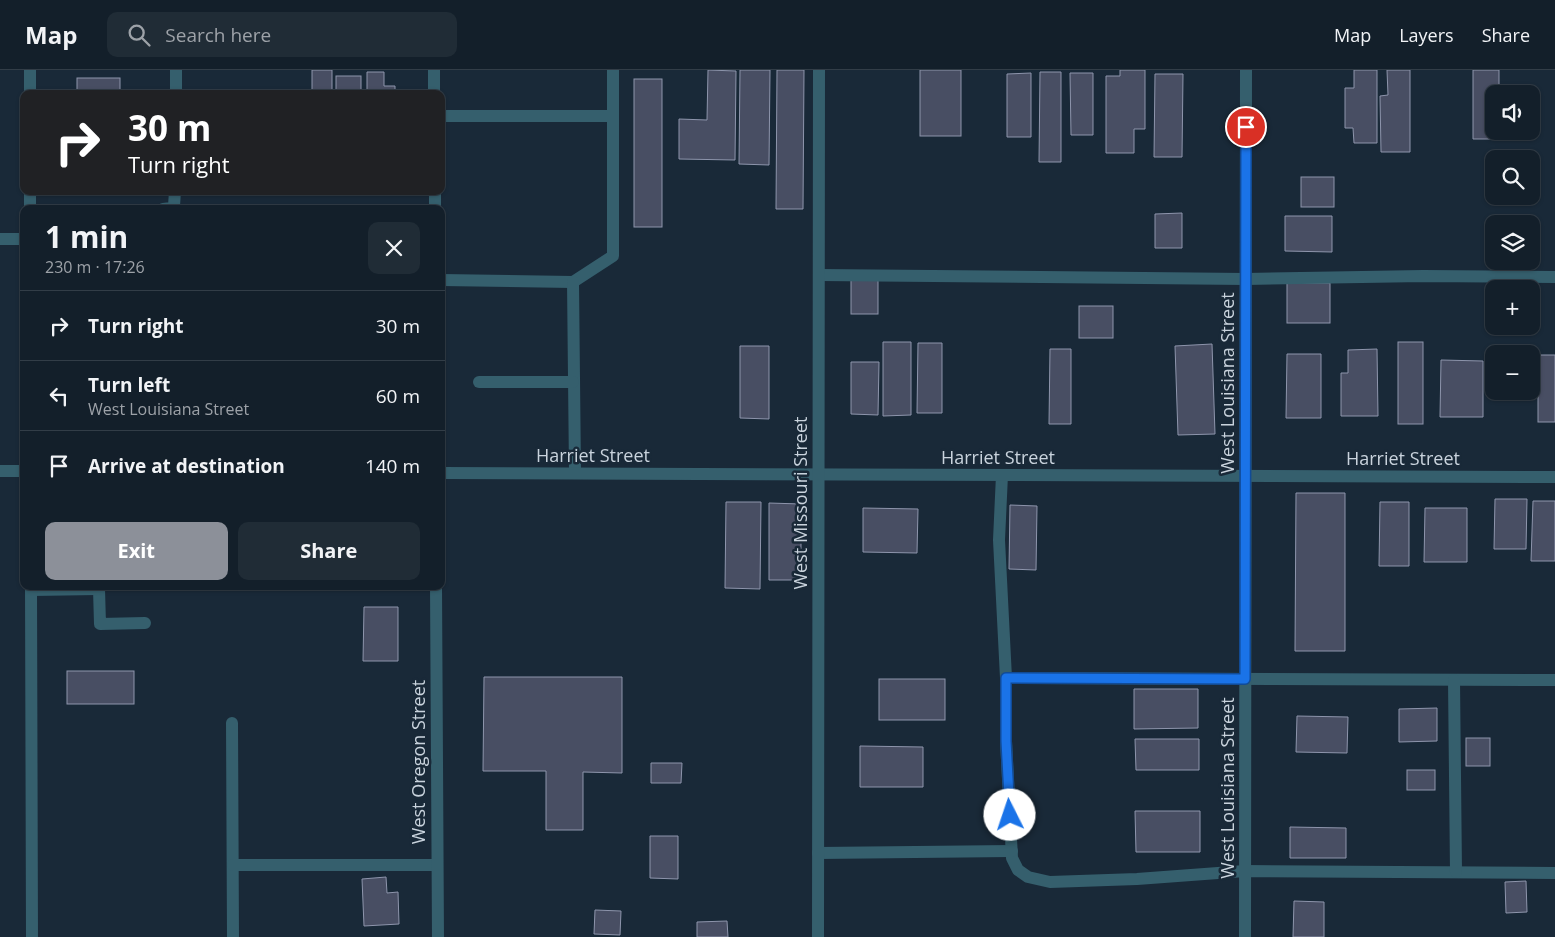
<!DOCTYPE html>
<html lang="en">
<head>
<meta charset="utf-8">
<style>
	body { margin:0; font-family:"Open Sans",sans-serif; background:#202c36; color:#f1f3f6; height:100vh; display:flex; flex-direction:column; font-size:19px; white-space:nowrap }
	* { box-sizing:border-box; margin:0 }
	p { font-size:16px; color:#9da2a8 }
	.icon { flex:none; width:28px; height:28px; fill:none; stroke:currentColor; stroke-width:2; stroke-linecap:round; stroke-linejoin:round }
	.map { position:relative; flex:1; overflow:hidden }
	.panel { position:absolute; left:20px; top:135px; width:425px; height:385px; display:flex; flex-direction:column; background:#131f2a; border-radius:10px; box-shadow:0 1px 4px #0004,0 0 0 1px #323d47 }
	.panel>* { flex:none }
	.hud { position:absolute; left:20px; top:20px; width:425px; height:105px; border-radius:10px; box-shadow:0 1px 4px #0004,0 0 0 1px #323d47; background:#202124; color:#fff; overflow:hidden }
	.controls { position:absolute; left:1485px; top:15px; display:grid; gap:10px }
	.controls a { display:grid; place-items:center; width:55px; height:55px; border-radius:10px; background:#131f2a; box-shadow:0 1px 4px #0004,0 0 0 1px #323d47; font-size:25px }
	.pin { position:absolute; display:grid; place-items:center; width:42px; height:42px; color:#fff; margin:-21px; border:2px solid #fff; border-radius:50%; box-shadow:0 1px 5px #0007 }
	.me { position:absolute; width:55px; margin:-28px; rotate:356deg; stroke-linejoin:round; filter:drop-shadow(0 0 4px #0008) }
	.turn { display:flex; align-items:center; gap:18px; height:105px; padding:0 25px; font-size:22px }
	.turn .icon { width:65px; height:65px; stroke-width:2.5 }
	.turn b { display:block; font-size:35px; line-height:42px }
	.round { display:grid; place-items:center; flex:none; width:52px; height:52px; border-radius:10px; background:#202c36 }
	.headline { display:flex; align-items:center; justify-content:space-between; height:85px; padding:0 25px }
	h1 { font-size:30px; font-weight:700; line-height:38px }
	.cta { display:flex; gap:10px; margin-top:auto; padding:10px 25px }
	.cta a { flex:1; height:58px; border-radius:10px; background:#8c9099; color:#fff; font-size:20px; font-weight:700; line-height:58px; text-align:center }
	.cta a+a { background:#202c36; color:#f1f3f6 }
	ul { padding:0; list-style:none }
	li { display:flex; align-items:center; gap:15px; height:70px; padding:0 25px; border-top:1px solid #323d47 }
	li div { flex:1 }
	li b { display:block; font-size:19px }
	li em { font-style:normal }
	header { display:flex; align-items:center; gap:30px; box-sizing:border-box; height:70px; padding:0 25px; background:#131f2a; border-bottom:1px solid #323d47 }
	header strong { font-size:24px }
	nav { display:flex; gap:28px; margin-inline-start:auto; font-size:18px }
	.search { width:350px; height:45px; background:#202c36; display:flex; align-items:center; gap:12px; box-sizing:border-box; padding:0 18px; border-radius:10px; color:#9da2a8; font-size:19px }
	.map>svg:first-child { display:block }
</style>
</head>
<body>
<header>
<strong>Map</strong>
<div class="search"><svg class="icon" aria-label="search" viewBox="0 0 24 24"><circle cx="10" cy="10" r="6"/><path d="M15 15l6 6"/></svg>Search here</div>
<nav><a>Map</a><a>Layers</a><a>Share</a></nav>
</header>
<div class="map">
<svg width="1555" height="867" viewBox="0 0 1555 867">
	<rect width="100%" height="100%" fill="#192938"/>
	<g fill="#484e63" stroke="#8e95ac">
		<rect x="312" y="0" width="20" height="24"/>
		<polygon points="708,0 736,1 735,90 679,89 679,49 707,50"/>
		<polygon points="740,0 770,0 769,95 739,94"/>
		<polygon points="777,0 804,0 803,139 776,139"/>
		<rect x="920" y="0" width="41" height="66"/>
		<polygon points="1120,0 1145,0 1145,59 1134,59 1134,83 1106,83 1106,6 1120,6"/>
		<polygon points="1354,0 1377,0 1377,73 1354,73 1353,58 1345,58 1345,18 1354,18"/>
		<polygon points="1387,0 1410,0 1410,82 1381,82 1380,26 1388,25"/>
		<polygon points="1473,0 1499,0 1499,24 1494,24 1494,61 1499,61 1499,69 1473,69"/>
		<polygon points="367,2 384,2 384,16 395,16 395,24 367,24"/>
		<polygon points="1040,2 1061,2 1061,92 1039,92"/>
		<polygon points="1031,3 1031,67 1007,67 1007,4"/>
		<polygon points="1070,3 1093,3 1093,65 1071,65"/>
		<polygon points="1155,4 1183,4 1182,87 1154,87"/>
		<rect x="336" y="6" width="25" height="18"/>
		<rect x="77" y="8" width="43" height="16"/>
		<rect x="634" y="9" width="28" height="148"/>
		<rect x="1301" y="107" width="33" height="30"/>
		<polygon points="1182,143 1182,178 1155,178 1155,144"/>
		<polygon points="1285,146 1332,146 1332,182 1285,181"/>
		<polygon points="1531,154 1536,155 1535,188 1531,188"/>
		<rect x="851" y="206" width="27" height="38"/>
		<rect x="1287" y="213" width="43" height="40"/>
		<rect x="1079" y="236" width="34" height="32"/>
		<polygon points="883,272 911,272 911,345 883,346"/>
		<rect x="1398" y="272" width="25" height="82"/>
		<polygon points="918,273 942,273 942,343 917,343"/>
		<polygon points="1212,274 1215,364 1178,365 1175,276"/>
		<polygon points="740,276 769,276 769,349 740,348"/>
		<polygon points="1050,279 1071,279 1071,354 1049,354"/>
		<polygon points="1377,279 1378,346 1341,346 1341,303 1348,303 1348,280"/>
		<polygon points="1287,284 1321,284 1321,348 1286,348"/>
		<rect x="1538" y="285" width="17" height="67"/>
		<polygon points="1441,290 1483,291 1483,347 1440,347"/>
		<polygon points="851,292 879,292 878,345 851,344"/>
		<polygon points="1296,423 1345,423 1345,581 1295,581"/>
		<polygon points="1495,429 1527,429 1526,479 1494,479"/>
		<polygon points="1533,431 1555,431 1555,491 1531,491"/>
		<polygon points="726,432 761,432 760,519 725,518"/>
		<polygon points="1380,432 1409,432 1409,496 1379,496"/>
		<polygon points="769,433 801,434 801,510 769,510"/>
		<polygon points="1010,435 1037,436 1036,500 1009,499"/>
		<polygon points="863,438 918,439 917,483 863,482"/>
		<polygon points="1425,438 1467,438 1467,492 1424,492"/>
		<polygon points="364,537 398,537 398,591 363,591"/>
		<rect x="67" y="601" width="67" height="33"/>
		<polygon points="484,607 622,607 622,703 583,702 583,760 546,760 546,701 483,701"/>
		<rect x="879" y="609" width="66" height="41"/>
		<polygon points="1134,619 1198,619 1198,658 1134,659"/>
		<polygon points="1437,638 1437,671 1399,672 1399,639"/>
		<polygon points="1297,646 1348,647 1347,683 1296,682"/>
		<rect x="1466" y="668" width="24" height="28"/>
		<polygon points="1135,669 1199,669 1199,700 1136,700"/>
		<polygon points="860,676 923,677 923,717 860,717"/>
		<polygon points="651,693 682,693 681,713 651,713"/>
		<rect x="1407" y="700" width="28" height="20"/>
		<polygon points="1135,741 1200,741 1200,782 1136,782"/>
		<polygon points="1290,757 1346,758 1346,788 1290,788"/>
		<polygon points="650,766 678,766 678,809 650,808"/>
		<polygon points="386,807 387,823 398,822 399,854 364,856 362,809"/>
		<polygon points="1526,811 1527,842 1506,843 1505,812"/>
		<polygon points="1294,831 1324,832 1324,867 1293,867"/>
		<polygon points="595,840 621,841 620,865 594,864"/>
		<polygon points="727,851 728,867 697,867 697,852"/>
	</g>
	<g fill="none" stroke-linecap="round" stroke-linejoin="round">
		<g stroke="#355f6d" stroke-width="12">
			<polyline points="176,24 176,0"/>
			<polyline points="441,46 613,46"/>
			<polyline points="163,139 172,138 174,136 175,121"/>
			<polyline points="0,169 24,169"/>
			<polyline points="819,205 1246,209 1423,206 1555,207"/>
			<polyline points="441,210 573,212 613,186 613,0"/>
			<polyline points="573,212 575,403"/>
			<polyline points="479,312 573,312"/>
			<polyline points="1002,405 999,470 1006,608 1555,610"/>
			<polyline points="99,519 100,554 145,553"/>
			<polyline points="31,520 99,519 99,516"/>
			<polyline points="1006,608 1006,671 1012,788 1018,800 1028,807 1050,812 1137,809 1245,801 1555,803"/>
			<polyline points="1454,610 1456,802"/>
			<polyline points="232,653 233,867"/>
			<polyline points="818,783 1012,781"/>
			<polyline points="233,795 437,795"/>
		</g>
		<g stroke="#355f6d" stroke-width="12">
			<polyline points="30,0 30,24"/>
			<polyline points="434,0 434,24"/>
			<polyline points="30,121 30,139"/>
			<polyline points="435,121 435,139"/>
			<polyline points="0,401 24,401"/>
			<polyline points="441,403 1555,407"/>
			<polyline points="31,516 32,867"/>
			<polyline points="436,516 438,867"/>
			<polyline points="818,867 819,0"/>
			<polyline points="1245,867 1246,0"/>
		</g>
	</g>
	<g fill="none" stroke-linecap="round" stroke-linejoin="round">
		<g stroke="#114b97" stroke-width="12">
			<polyline id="route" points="1010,745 1006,671 1006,608 1245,609 1246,57"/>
		</g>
		<use href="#route" stroke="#1a73e8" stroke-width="9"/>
	</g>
	<g text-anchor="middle" stroke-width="5" stroke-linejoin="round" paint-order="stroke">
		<g font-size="18" fill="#c9d3dd" stroke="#192938">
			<text transform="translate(1228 313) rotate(-90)" y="6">West Louisiana Street</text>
			<text x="593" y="392">Harriet Street</text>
			<text x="998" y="394">Harriet Street</text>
			<text x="1403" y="395">Harriet Street</text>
			<text transform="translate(801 433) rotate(-90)" y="6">West Missouri Street</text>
			<text transform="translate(419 692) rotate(-90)" y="6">West Oregon Street</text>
			<text transform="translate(1228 718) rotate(-90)" y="6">West Louisiana Street</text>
		</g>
	</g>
</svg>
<div class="controls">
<a><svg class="icon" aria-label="sound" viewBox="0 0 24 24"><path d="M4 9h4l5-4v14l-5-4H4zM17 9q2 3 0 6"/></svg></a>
<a><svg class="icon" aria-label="search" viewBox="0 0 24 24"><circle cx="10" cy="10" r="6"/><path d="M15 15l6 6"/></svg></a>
<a><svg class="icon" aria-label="layers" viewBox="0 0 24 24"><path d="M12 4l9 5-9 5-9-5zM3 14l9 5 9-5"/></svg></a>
<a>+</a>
<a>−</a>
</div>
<div class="pin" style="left:1246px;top:57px;background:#d93025"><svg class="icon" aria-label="arrive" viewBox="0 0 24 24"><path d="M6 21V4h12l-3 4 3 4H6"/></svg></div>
<svg class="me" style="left:1010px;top:745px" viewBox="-20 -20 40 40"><circle r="19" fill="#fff"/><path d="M0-13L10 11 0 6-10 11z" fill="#1a73e8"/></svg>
<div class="hud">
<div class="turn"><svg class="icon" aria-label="right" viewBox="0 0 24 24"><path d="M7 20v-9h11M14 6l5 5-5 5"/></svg><div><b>30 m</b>Turn right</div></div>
</div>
<section class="panel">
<div class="headline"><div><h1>1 min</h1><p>230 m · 17:26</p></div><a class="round"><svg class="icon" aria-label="close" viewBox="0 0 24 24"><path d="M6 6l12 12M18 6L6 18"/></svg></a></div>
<ul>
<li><svg class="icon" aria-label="right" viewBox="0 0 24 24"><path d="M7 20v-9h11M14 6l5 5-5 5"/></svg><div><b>Turn right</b></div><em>30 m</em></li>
<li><svg class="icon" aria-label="left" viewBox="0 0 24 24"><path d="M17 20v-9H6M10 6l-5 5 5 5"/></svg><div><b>Turn left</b><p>West Louisiana Street</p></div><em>60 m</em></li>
<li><svg class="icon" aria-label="arrive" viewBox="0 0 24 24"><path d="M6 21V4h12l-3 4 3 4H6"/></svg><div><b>Arrive at destination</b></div><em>140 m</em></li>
</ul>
<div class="cta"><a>Exit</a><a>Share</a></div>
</section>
</div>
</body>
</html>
